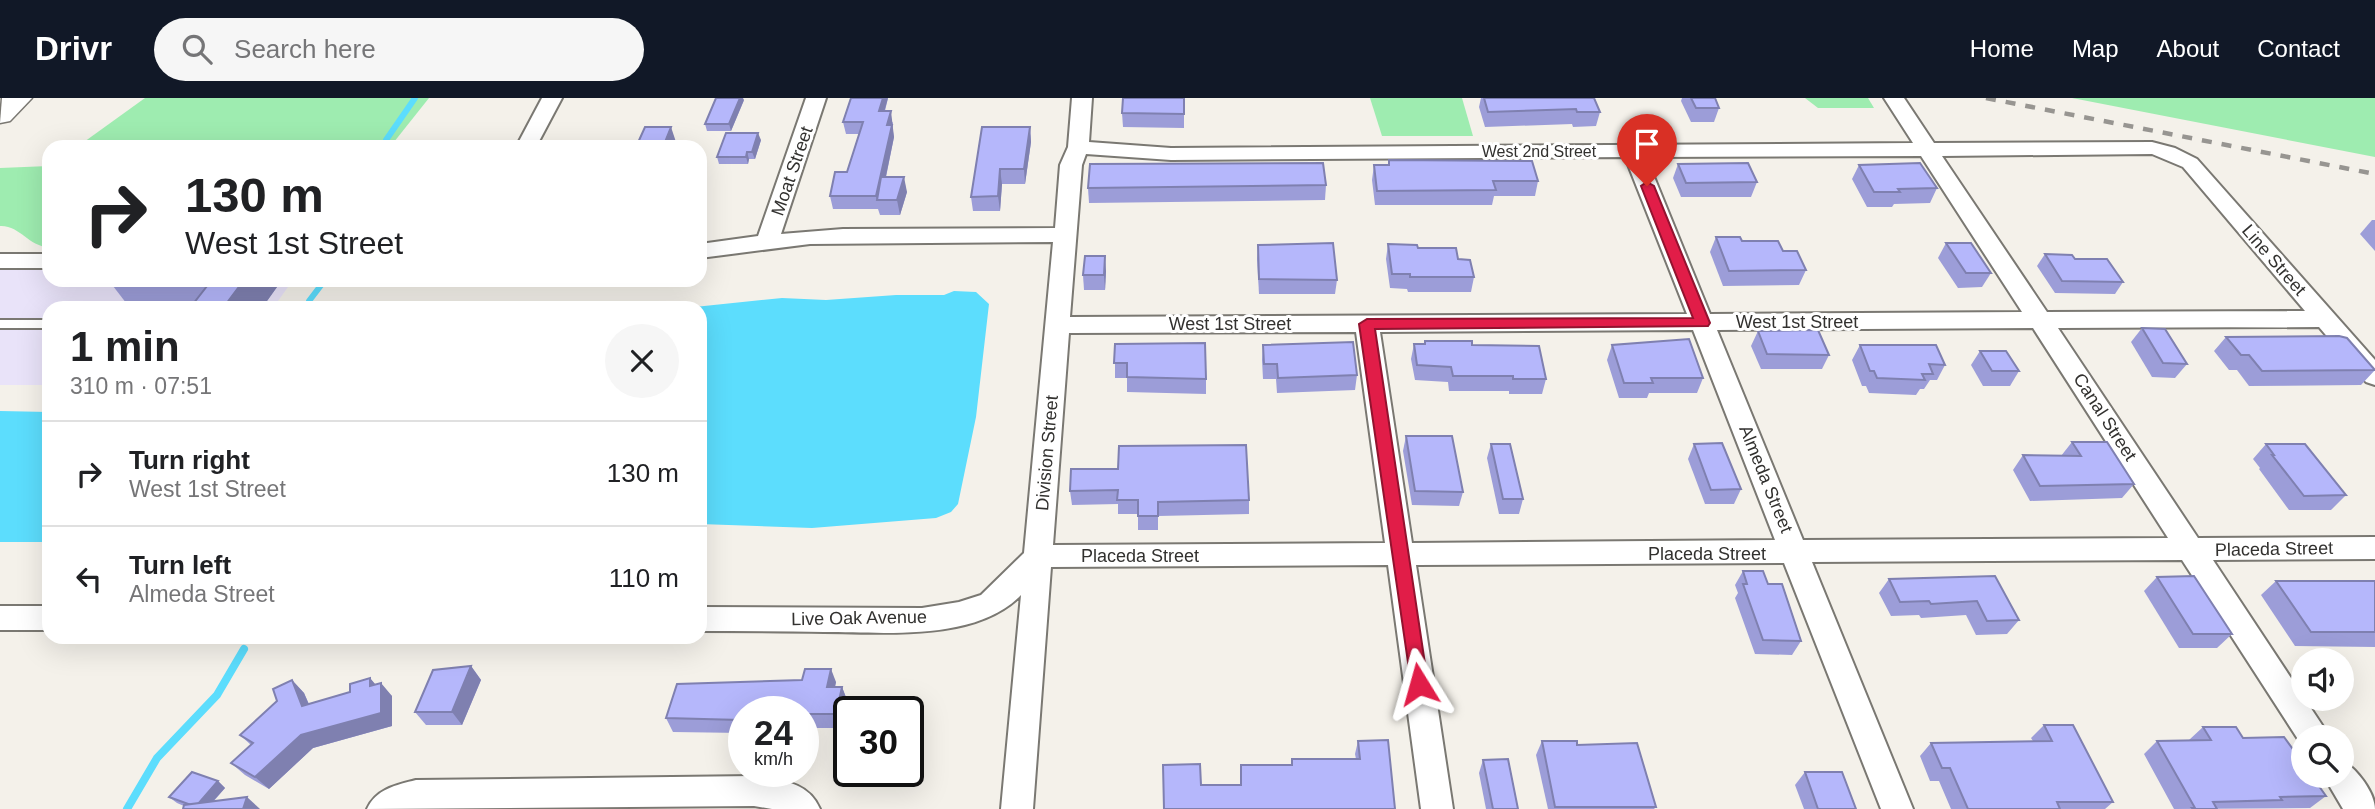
<!DOCTYPE html>
<html lang="en">
<head>
<meta charset="utf-8">
<style>
	body { margin:0; font-family:Helvetica,sans-serif; background:#f6f6f6; color:#202124; height:100vh; display:flex; flex-direction:column; font-size:26px; white-space:nowrap }
	* { box-sizing:border-box; margin:0 }
	p { font-size:23px; color:#757577 }
	.icon { flex:none; width:38px; height:38px; fill:none; stroke:currentColor; stroke-width:2; stroke-linecap:round; stroke-linejoin:round }
	.map { position:relative; flex:1; overflow:hidden }
	.sheet { position:absolute; left:42px; top:203px; width:665px; height:343px; display:flex; flex-direction:column; background:#fff; border-radius:21px; box-shadow:0 7px 28px #0002 }
	.sheet>* { flex:none }
	.guide { position:absolute; left:42px; top:42px; width:665px; height:147px; border-radius:21px; box-shadow:0 7px 28px #0002; background:#fff; color:#202124; overflow:hidden }
	.buttons { position:absolute; left:2291px; top:550px; display:grid; gap:14px }
	.buttons a { display:grid; place-items:center; width:63px; height:63px; border-radius:50%; background:#fff; box-shadow:0 7px 28px #0002; font-size:35px }
	.speed { position:absolute; left:728px; top:598px; display:flex; gap:14px; font-size:35px; font-weight:700; text-align:center }
	.speed>* { display:grid; place-content:center; width:91px; height:91px; border-radius:50%; background:#fff; box-shadow:0 7px 28px #0002; line-height:1 }
	.speed small { font-size:18px; font-weight:400 }
	.speed .limit { border:4px solid #111; border-radius:10px; background:#fff; color:#111 }
	.pin { position:absolute; display:grid; place-items:center; width:60px; height:60px; color:#fff; margin:-72px -30px; border-radius:50% 50% 50% 0; rotate:-45deg; box-shadow:0 0 7px #0007 }
	.pin .icon { rotate:45deg }
	.me { position:absolute; width:77px; margin:-38px; rotate:352deg; stroke-linejoin:round; filter:drop-shadow(0 0 5px #0008) }
	.turn { display:flex; align-items:center; gap:24px; height:147px; padding:0 28px; font-size:32px }
	.turn .icon { width:91px; height:91px; stroke-width:2.5 }
	.turn b { display:block; font-size:49px; line-height:60px }
	.round { display:grid; place-items:center; flex:none; width:74px; height:74px; border-radius:37px; background:#f6f6f6 }
	.overview { display:flex; align-items:center; justify-content:space-between; height:119px; padding:0 28px }
	h1 { font-size:42px; font-weight:700; line-height:52px }
	ul { padding:0; list-style:none }
	li { display:flex; align-items:center; gap:21px; height:105px; padding:0 28px; border-top:2px solid #e0e0e0 }
	li div { flex:1 }
	li b { display:block; font-size:26px }
	li em { font-style:normal }
	header { display:flex; align-items:center; gap:42px; box-sizing:border-box; height:98px; padding:0 35px; background:#111827; color:#fff }
	header strong { font-size:33px }
	nav { display:flex; gap:38px; margin-inline-start:auto; font-size:24px }
	.search { width:490px; height:63px; background:#f6f6f6; display:flex; align-items:center; gap:18px; box-sizing:border-box; padding:0 24px; border-radius:38px; color:#757577; font-size:26px }
	.map>svg:first-child { display:block }
</style>
</head>
<body>
<header>
<strong>Drivr</strong>
<div class="search"><svg class="icon" aria-label="search" viewBox="0 0 24 24"><circle cx="10" cy="10" r="6"/><path d="M15 15l6 6"/></svg>Search here</div>
<nav><a>Home</a><a>Map</a><a>About</a><a>Contact</a></nav>
</header>
<div class="map">
<svg width="2375" height="711" viewBox="0 0 2375 711">
	<rect width="100%" height="100%" fill="#f4f1ea"/>
	<polygon fill="#e9e3f9" points="0,170 49,170 49,182 293,182 273,210 49,210 49,287 0,287"/>
	<g fill="#9eecb0">
		<polygon points="145,0 429,0 390,49 77,49"/>
		<polygon points="1370,0 1462,0 1473,38 1382,38"/>
		<polygon points="1805,0 1868,0 1874,10 1818,10"/>
		<polygon points="2072,0 2375,0 2375,59"/>
		<path d="M49 68V149C29 149 20 127 0 128V70Z"/>
	</g>
	<g fill="#5cddfd">
		<polygon points="954,193 976,194 989,206 976,319 958,406 951,414 936,420 812,430 700,426 700,210 685,210 782,200 826,202 896,197 944,197"/>
		<polygon points="0,313 49,314 49,444 0,444"/>
	</g>
	<g fill="none" stroke-linecap="round" stroke-linejoin="round">
		<g stroke="#5cddfd" stroke-width="6">
			<polyline points="388,49 386,42 415,0"/>
			<polyline points="313,210 309,203 325,182"/>
		</g>
		<polyline stroke="#5cddfd" stroke-width="8" points="127,711 157,660 217,597 244,551"/>
		<g stroke="#7a7872" stroke-width="4">
			<rect id="lane" x="0" y="222" width="49" height="8"/>
		</g>
		<g stroke="#7a7872" stroke-width="4">
			<g id="street">
				<polygon points="542,0 562,0 536,49 516,49"/>
				<path d="M806 0H826L781 136 843 131 1055 130 1060 67 1068 49 1072 0H1092L1089 44 1171 50 1913 45 1884 0H1904L1934 45 2152 44 2175 50 2197 61 2375 262V287L2366 284 2319 229 2058 230 2198 440 2375 439V461L2213 462 2330 639H2303V649L2182 462 1812 464 1913 711H1881L1784 465 1416 467 1453 711H1421L1388 467 1051 469 1033 711H1001L1021 497C975 544 884 534 824 534 783 533 741 533 700 533V509L922 510 959 504 981 497 1024 455 1053 144 810 146 700 160V146L758 138ZM1086 56 1171 62 1625 59 1687 216 1070 219 1082 67ZM2152 56 2183 69 2305 213 2047 214 1942 58ZM1921 58 2022 214 1710 216 1646 59ZM2033 230 2168 440 1803 442 1717 232ZM1693 232 1775 442 1412 445 1380 234ZM1356 234 1385 445 1053 447 1069 235Z"/>
				<rect x="0" y="156" width="49" height="14"/>
				<rect x="0" y="508" width="49" height="24"/>
				<path d="M2342 663C2356 669 2375 695 2375 711H2343L2323 677H2342Z"/>
				<path d="M754 678C781 683 808 683 820 711H772L754 708 367 711C376 691 396 687 416 682Z"/>
			</g>
		</g>
		<g stroke="#7a7872" stroke-width="3">
			<polygon id="secondary" points="2,0 32,0 10,23 0,25"/>
		</g>
		<use href="#lane" fill="#fff" fill-rule="evenodd"/>
		<use href="#street" fill="#fff" fill-rule="evenodd"/>
		<use href="#secondary" fill="#fff" fill-rule="evenodd"/>
		<polyline stroke="#979591" stroke-width="4.5" stroke-dasharray="10 10" stroke-linecap="butt" points="1986,0 2375,76"/>
	</g>
	<g fill="#9c9dd8">
		<polygon points="888,0 885,13 893,25 892,29 894,39 886,79 907,94 900,117 880,117 878,111 833,111 830,98 847,74 859,36 846,36 843,24"/>
		<polygon points="1184,0 1184,30 1123,29 1122,15"/>
		<polygon points="1481,0 1594,0 1600,14 1596,28 1573,29 1572,26 1485,29 1479,9"/>
		<polygon points="1682,0 1715,0 1719,10 1714,24 1691,24 1681,3"/>
		<polygon points="744,2 731,33 707,33 705,26"/>
		<polygon points="1030,29 1031,44 1025,86 1002,86 1000,113 973,113 971,99"/>
		<polygon points="761,42 755,61 749,61 748,66 719,66 717,59"/>
		<polygon points="1389,62 1538,83 1535,98 1494,98 1492,107 1375,107 1372,82 1374,67 1388,67"/>
		<polygon points="1678,66 1757,84 1751,99 1681,99 1673,80"/>
		<polygon points="1859,67 1937,90 1930,105 1894,106 1892,109 1867,109 1852,81"/>
		<polygon points="1326,87 1325,102 1089,105 1088,90"/>
		<polygon points="2372,122 2375,122 2375,153 2360,136"/>
		<polygon points="1716,139 1783,153 1806,172 1799,187 1723,188 1710,154"/>
		<polygon points="1946,145 1991,175 1982,189 1958,190 1938,160"/>
		<polygon points="1388,146 1418,150 1458,161 1474,179 1471,194 1408,194 1407,191 1390,190 1386,161"/>
		<polygon points="1258,147 1337,182 1335,196 1259,196 1257,161"/>
		<polygon points="2045,156 2123,184 2115,196 2055,195 2037,168"/>
		<polygon points="1106,173 1105,192 1084,192 1083,177"/>
		<polygon points="282,182 262,210 130,210 113,188"/>
		<polygon points="2142,230 2187,266 2175,280 2152,279 2131,244"/>
		<polygon points="1758,233 1829,257 1822,271 1761,271 1751,248"/>
		<polygon points="2226,239 2375,272 2361,287 2249,288 2237,272 2229,272 2214,253"/>
		<polygon points="1425,243 1472,247 1546,281 1542,296 1509,296 1509,293 1449,293 1448,284 1415,282 1411,261 1414,246 1424,246"/>
		<polygon points="1115,246 1206,281 1206,296 1127,294 1127,280 1115,280"/>
		<polygon points="1263,247 1357,277 1355,292 1277,295 1276,281 1263,281 1262,262"/>
		<polygon points="1612,247 1703,280 1697,295 1649,295 1647,300 1619,300 1607,262"/>
		<polygon points="1860,247 1945,267 1937,282 1930,282 1924,291 1920,291 1916,297 1869,295 1866,288 1862,288 1852,262"/>
		<polygon points="1980,253 2019,273 2010,288 1983,288 1971,267"/>
		<polygon points="1406,338 1463,394 1459,408 1412,407 1403,353"/>
		<polygon points="2072,344 2134,386 2122,400 2030,403 2013,372 2023,357 2061,358"/>
		<polygon points="1491,346 1523,401 1519,416 1499,416 1487,360"/>
		<polygon points="1694,346 1741,391 1734,406 1705,406 1688,361"/>
		<polygon points="2266,346 2346,397 2331,412 2289,412 2259,371 2260,370 2253,361"/>
		<polygon points="1071,371 1249,402 1249,416 1158,418 1158,432 1138,432 1138,416 1118,416 1118,406 1072,407 1070,393"/>
		<polygon points="1743,473 1768,486 1801,543 1792,557 1755,556 1735,500 1738,495 1735,487"/>
		<polygon points="1995,478 2019,522 2007,536 1976,537 1966,517 1921,520 1919,517 1891,518 1879,495 1889,481"/>
		<polygon points="2157,479 2232,536 2217,550 2179,550 2144,493"/>
		<polygon points="2276,483 2375,483 2375,549 2295,548 2261,497"/>
		<polygon points="471,568 481,582 462,627 426,627 415,614"/>
		<polygon points="370,580 375,587 392,598 392,628 313,650 269,691 245,677 231,665 251,647 240,637 277,603 292,582 304,595 309,606 350,594"/>
		<polygon points="836,584 835,589 842,589 847,602 841,630 813,630 812,635 803,635 803,614 744,614 744,636 743,635 673,634 666,620"/>
		<polygon points="2044,627 2113,704 2105,711 1951,711 1939,683 1930,683 1920,658 1931,645 2033,643 2031,640"/>
		<polygon points="2203,629 2243,640 2326,698 2310,710 2174,711 2144,656 2157,643 2189,642"/>
		<polygon points="1358,643 1395,711 1201,687 1240,687 1241,667 1291,667 1292,661 1356,661 1355,656"/>
		<polygon points="1542,643 1656,709 1654,711 1548,711 1536,657"/>
		<polygon points="1483,662 1518,711 1486,711 1479,675"/>
		<polygon points="1805,674 1856,711 1804,711 1795,687"/>
		<polygon points="218,683 225,690 213,704 184,708 177,705 169,699"/>
	</g>
	<g fill="#7f80b0">
		<polygon points="740,0 743,0 744,2 731,33 729,26"/>
		<polygon points="883,0 888,0 881,25 879,13"/>
		<polygon points="891,13 894,39 881,102 877,102 876,98 887,27"/>
		<polygon points="671,29 676,44 674,49 663,49"/>
		<polygon points="1030,29 1031,44 1025,86 1024,71"/>
		<polygon points="758,35 761,42 755,61 752,54"/>
		<polygon points="747,54 749,61 748,66 746,59"/>
		<polygon points="1000,71 1002,86 1000,113 998,98"/>
		<polygon points="904,79 907,94 900,117 897,102"/>
		<polygon points="1105,158 1106,173 1105,192 1104,177"/>
		<polygon points="244,182 282,182 262,210 223,210"/>
		<polygon points="471,568 481,582 462,627 452,614"/>
		<polygon points="831,571 836,584 832,602 827,589"/>
		<polygon points="370,580 381,593 381,585 392,598 392,628 313,650 269,691 255,679 301,637"/>
		<polygon points="292,582 304,595 315,621 302,608"/>
		<polygon points="842,589 847,602 841,630 836,616"/>
		<polygon points="808,616 813,630 812,635 807,621"/>
		<polygon points="218,683 225,690 206,711 195,708"/>
		<polygon points="247,699 260,711 243,711"/>
	</g>
	<g fill="#b5b7fb" stroke="#7f80b0" stroke-width="2">
		<polygon points="716,0 740,0 729,26 705,26"/>
		<polygon points="851,0 883,0 879,13 891,13 887,27 892,27 876,98 830,98 835,74 847,74 863,24 843,24"/>
		<polygon points="1123,0 1184,0 1184,16 1122,15"/>
		<polygon points="1484,0 1594,0 1600,14 1577,14 1576,11 1488,14"/>
		<polygon points="1691,0 1715,0 1719,10 1696,10"/>
		<polygon points="645,29 671,29 663,49 636,49"/>
		<polygon points="982,29 1030,29 1024,71 1000,71 998,98 971,99"/>
		<polygon points="726,35 758,35 752,54 747,54 746,59 717,59"/>
		<polygon points="1389,62 1532,63 1538,83 1493,83 1496,92 1377,93 1374,67 1389,67"/>
		<polygon points="1323,65 1326,87 1088,90 1090,66"/>
		<polygon points="1748,65 1757,84 1686,85 1678,66"/>
		<polygon points="1920,65 1937,90 1898,91 1900,94 1874,94 1859,67"/>
		<polygon points="881,79 904,79 897,102 877,102"/>
		<polygon points="1716,139 1740,139 1742,143 1778,143 1783,153 1797,153 1806,172 1729,173"/>
		<polygon points="1333,145 1337,182 1259,181 1258,147"/>
		<polygon points="1946,145 1971,145 1991,175 1966,175"/>
		<polygon points="1388,146 1417,147 1418,150 1456,150 1458,161 1470,162 1474,179 1410,179 1410,176 1392,176"/>
		<polygon points="2045,156 2072,157 2075,161 2107,161 2123,184 2062,183"/>
		<polygon points="1085,158 1105,158 1104,177 1083,177"/>
		<polygon points="118,182 244,182 223,210 190,210 207,188 113,188"/>
		<polygon points="2142,230 2165,231 2187,266 2163,265"/>
		<polygon points="1818,232 1829,257 1767,256 1758,233"/>
		<polygon points="2339,238 2347,240 2375,272 2262,273 2249,257 2241,257 2226,239"/>
		<polygon points="1689,241 1703,280 1651,280 1653,285 1624,285 1612,247"/>
		<polygon points="1425,243 1472,243 1472,247 1539,248 1546,281 1513,281 1513,278 1453,278 1451,269 1417,267 1414,246 1425,246"/>
		<polygon points="1353,244 1357,277 1278,280 1277,266 1264,266 1263,247"/>
		<polygon points="1205,245 1206,281 1127,279 1127,265 1114,265 1115,246"/>
		<polygon points="1860,247 1936,247 1945,267 1929,266 1933,276 1922,276 1925,282 1877,280 1874,273 1870,273"/>
		<polygon points="1980,253 2006,253 2019,273 1992,273"/>
		<polygon points="1406,338 1452,338 1463,394 1415,393"/>
		<polygon points="2072,344 2107,344 2134,386 2040,388 2023,357 2081,358"/>
		<polygon points="1722,345 1741,391 1711,392 1694,346"/>
		<polygon points="1491,346 1510,346 1523,401 1503,401"/>
		<polygon points="2266,346 2305,346 2346,397 2304,398 2272,357 2274,357"/>
		<polygon points="1246,347 1249,402 1158,404 1158,418 1138,418 1138,402 1117,402 1118,392 1070,393 1071,371 1118,371 1119,348"/>
		<polygon points="1743,473 1763,473 1768,486 1782,486 1801,543 1763,542 1743,486 1747,486"/>
		<polygon points="1995,478 2019,522 1987,523 1977,503 1931,506 1929,503 1900,504 1889,481"/>
		<polygon points="2194,478 2232,536 2193,536 2157,479"/>
		<polygon points="2276,483 2375,483 2375,534 2311,534"/>
		<polygon points="471,568 452,614 415,614 433,572"/>
		<polygon points="805,571 831,571 827,589 842,589 836,616 808,616 807,621 803,621 803,614 744,614 744,626 739,626 740,622 666,620 677,586 802,582"/>
		<polygon points="370,580 370,588 381,585 381,615 301,637 255,679 231,665 253,645 240,637 277,603 273,591 292,582 302,608 350,594 350,586"/>
		<polygon points="2044,627 2073,627 2113,704 2057,704 2060,711 1968,711 1950,670 1942,670 1931,645 2052,643"/>
		<polygon points="2203,629 2236,629 2243,640 2284,639 2303,665 2303,677 2311,677 2326,698 2280,699 2282,702 2213,704 2217,711 2193,711 2192,710 2195,710 2157,643 2211,642"/>
		<polygon points="1388,642 1395,711 1164,711 1163,667 1200,666 1201,687 1241,687 1241,667 1292,667 1292,661 1360,661 1358,643"/>
		<polygon points="1542,643 1577,643 1577,647 1637,645 1656,709 1555,709"/>
		<polygon points="1508,661 1518,711 1493,711 1483,662"/>
		<polygon points="192,674 218,683 198,706 191,707 169,699"/>
		<polygon points="1805,674 1842,674 1856,711 1818,711"/>
		<polygon points="247,699 243,711 183,711 184,707"/>
	</g>
	<polygon fill="#e11d48" stroke="#92132f" stroke-width="2" points="1647,84 1654,88 1710,225 1708,228 1375,231 1428,586 1425,592 1419,594 1412,592 1359,226 1367,221 1693,220 1641,88"/>
	<g text-anchor="middle" stroke-width="6" stroke-linejoin="round" paint-order="stroke">
		<g font-size="16" fill="#32312f" stroke="#fff">
			<text x="1539" y="59">West 2nd Street</text>
		</g>
		<g font-size="18" fill="#32312f" stroke="#fff">
			<text transform="translate(792 73) rotate(-71)" y="6">Moat Street</text>
			<text transform="translate(2274 162) rotate(49)" y="6">Line Street</text>
			<text x="1797" y="230">West 1st Street</text>
			<text x="1230" y="232">West 1st Street</text>
			<text transform="translate(2105 319) rotate(57)" y="6">Canal Street</text>
			<text transform="translate(1047 355) rotate(-85)" y="6">Division Street</text>
			<text transform="translate(1766 381) rotate(68)" y="6">Almeda Street</text>
			<text transform="translate(2274 451) rotate(-1)" y="6">Placeda Street</text>
			<text x="1707" y="462">Placeda Street</text>
			<text x="1140" y="464">Placeda Street</text>
			<text transform="translate(859 520) rotate(-1)" y="6">Live Oak Avenue</text>
		</g>
	</g>
</svg>
<div class="buttons">
<a><svg class="icon" aria-label="sound" viewBox="0 0 24 24"><path d="M4 9h4l5-4v14l-5-4H4zM17 9q2 3 0 6"/></svg></a>
<a><svg class="icon" aria-label="search" viewBox="0 0 24 24"><circle cx="10" cy="10" r="6"/><path d="M15 15l6 6"/></svg></a>
</div>
<div class="speed"><div>24<small>km/h</small></div><div class="limit">30</div></div>
<div class="pin" style="left:1647px;top:88px;background:#d93025"><svg class="icon" aria-label="arrive" viewBox="0 0 24 24"><path d="M6 21V4h12l-3 4 3 4H6"/></svg></div>
<svg class="me" style="left:1419px;top:586px" viewBox="-20 -20 40 40"><path d="M0-17L14 15 0 8-14 15z" fill="#e11d48" stroke="#fff" stroke-width="4"/></svg>
<div class="guide">
<div class="turn"><svg class="icon" aria-label="right" viewBox="0 0 24 24"><path d="M7 20v-9h11M14 6l5 5-5 5"/></svg><div><b>130 m</b>West 1st Street</div></div>
</div>
<section class="sheet">
<div class="overview"><div><h1>1 min</h1><p>310 m · 07:51</p></div><a class="round"><svg class="icon" aria-label="close" viewBox="0 0 24 24"><path d="M6 6l12 12M18 6L6 18"/></svg></a></div>
<ul>
<li><svg class="icon" aria-label="right" viewBox="0 0 24 24"><path d="M7 20v-9h11M14 6l5 5-5 5"/></svg><div><b>Turn right</b><p>West 1st Street</p></div><em>130 m</em></li>
<li><svg class="icon" aria-label="left" viewBox="0 0 24 24"><path d="M17 20v-9H6M10 6l-5 5 5 5"/></svg><div><b>Turn left</b><p>Almeda Street</p></div><em>110 m</em></li>
</ul>
</section>
</div>
</body>
</html>
